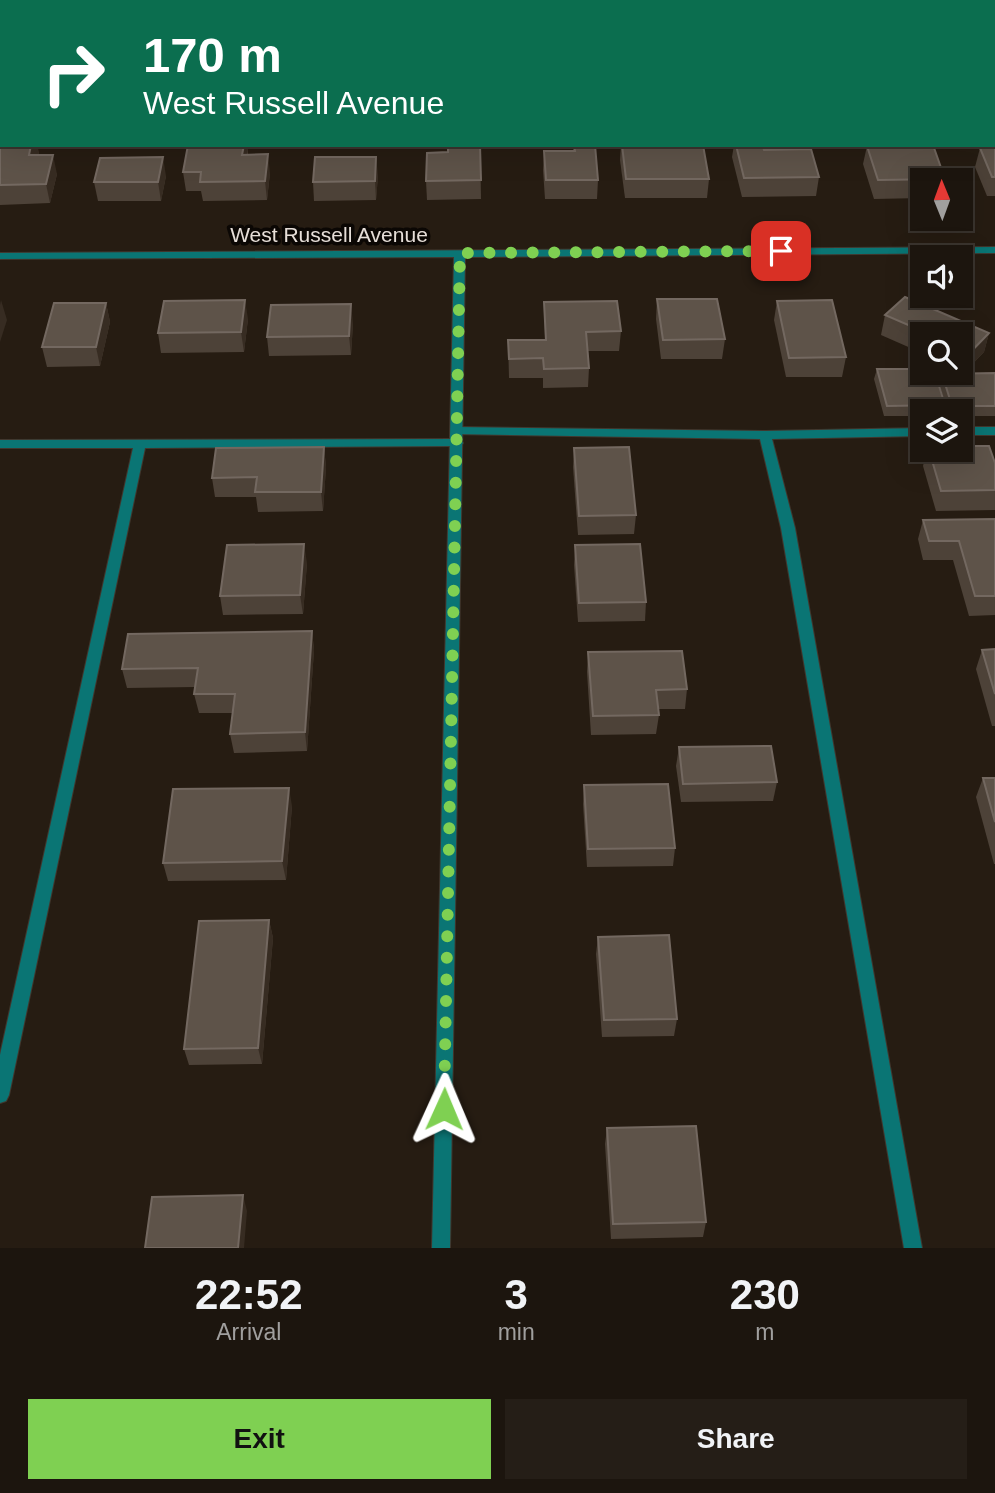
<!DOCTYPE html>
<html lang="en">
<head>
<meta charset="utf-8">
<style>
	body { margin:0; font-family:Helvetica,sans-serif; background:#251e17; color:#f1f3f6; height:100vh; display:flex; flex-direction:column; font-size:26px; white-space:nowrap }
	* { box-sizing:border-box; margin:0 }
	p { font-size:23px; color:#a09f9e }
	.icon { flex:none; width:38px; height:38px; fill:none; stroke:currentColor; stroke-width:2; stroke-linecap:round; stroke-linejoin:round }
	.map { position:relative; height:1248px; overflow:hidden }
	.panel { display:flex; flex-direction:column; background:#1c150e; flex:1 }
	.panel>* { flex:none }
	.hud { position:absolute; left:0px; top:0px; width:996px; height:147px; box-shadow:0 7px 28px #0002,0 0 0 2px #3a342e; background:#0b6e4f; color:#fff; overflow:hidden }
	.needle { width:46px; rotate:359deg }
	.buttons { position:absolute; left:910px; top:168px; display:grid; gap:14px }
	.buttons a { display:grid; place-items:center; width:63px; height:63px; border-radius:0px; background:#1c150e; box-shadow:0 7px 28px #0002,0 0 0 2px #3a342e; font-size:35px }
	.pin { position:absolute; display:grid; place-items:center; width:60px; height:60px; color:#fff; margin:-30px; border-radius:14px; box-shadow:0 4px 10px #0006 }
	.me { position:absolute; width:77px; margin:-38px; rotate:1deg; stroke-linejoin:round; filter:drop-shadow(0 0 5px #0008) }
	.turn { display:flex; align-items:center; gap:24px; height:147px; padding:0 28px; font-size:32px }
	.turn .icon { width:91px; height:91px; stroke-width:2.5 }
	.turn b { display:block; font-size:49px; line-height:60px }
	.eta { display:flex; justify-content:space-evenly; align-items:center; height:119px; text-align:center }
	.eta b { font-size:42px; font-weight:600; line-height:49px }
	.button { display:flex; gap:14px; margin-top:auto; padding:14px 28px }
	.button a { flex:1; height:80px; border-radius:0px; background:#7fd052; color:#111; font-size:28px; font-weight:600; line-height:80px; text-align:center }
	.button a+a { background:#251e17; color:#f1f3f6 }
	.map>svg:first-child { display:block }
</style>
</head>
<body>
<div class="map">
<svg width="995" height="1248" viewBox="0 0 995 1248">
	<rect width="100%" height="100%" fill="#261c12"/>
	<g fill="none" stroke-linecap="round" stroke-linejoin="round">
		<g stroke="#41372e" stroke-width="2">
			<g id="service">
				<rect x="994" y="98" width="1" height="6"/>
				<rect x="0" y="103" width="2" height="6"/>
				<polygon points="457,427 765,431 922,428 922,436 772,439 795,528 922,1248 904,1248 781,528 760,439 453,434 451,431"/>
				<rect x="961" y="427" width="34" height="8"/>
				<polygon points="457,439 461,440 463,443 461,446 145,448 9,1095 6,1101 0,1103 0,1055 133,448 0,448 0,440"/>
			</g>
		</g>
		<g stroke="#41372e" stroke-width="2">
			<polygon id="minor" points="995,247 995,253 465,257 450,1248 432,1248 454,257 0,259 0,253"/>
		</g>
		<use href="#service" fill="#0a7574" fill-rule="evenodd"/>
		<use href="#minor" fill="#0a7574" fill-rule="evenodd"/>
	</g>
	<g fill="#4d4238">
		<polygon points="0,134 39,152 38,155 57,174 50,203 0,205"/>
		<polygon points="480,145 481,199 427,200 426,181 448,152"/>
		<polygon points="574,145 595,145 598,180 597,199 545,199 543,170 544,151 573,151"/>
		<polygon points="621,145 703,145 709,179 707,198 625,198 620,160"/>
		<polygon points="734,145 762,145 764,150 819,177 816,196 742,197 732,157"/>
		<polygon points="867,146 945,179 945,180 922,180 922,198 874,199 863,164"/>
		<polygon points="980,148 995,148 995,196 987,196 975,167"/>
		<polygon points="248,149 248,155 270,173 267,200 203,201 201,191 186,191 183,172"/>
		<polygon points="378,175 376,200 314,201 313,182"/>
		<polygon points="166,176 161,201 98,201 94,182"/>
		<polygon points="905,297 989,333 984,352 963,374 995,373 995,416 961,416 961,411 948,411 939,384 942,375 936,373 961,373 961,334 922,334 922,353 881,335 885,315"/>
		<polygon points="657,299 725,339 722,359 661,359 656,319"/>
		<polygon points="777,301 846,357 842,377 786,377 774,320"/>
		<polygon points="544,302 621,331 619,351 588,351 589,368 588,387 543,388 543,378 509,378 508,340 545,340"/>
		<polygon points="106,303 110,322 100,366 47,367 42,347"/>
		<polygon points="248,319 244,352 161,353 158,333"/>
		<polygon points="353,323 351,355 269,356 267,337"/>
		<polygon points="877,369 945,405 943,411 922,411 922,416 884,416 874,379"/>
		<polygon points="324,447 326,467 323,511 258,512 256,497 215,497 212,478"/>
		<polygon points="574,448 636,515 634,534 578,535 573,467"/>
		<polygon points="927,450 961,450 995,463 995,510 936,511 923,466"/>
		<polygon points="995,519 995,615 969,616 953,560 923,560 918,539 923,520"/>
		<polygon points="575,545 646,602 645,621 578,622 574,565"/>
		<polygon points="307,563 303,614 223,615 220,596"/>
		<polygon points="312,631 314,650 307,751 234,753 230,734 233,713 199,713 194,694 195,687 127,688 122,669"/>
		<polygon points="995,649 995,726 992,726 976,669 982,650"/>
		<polygon points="588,652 687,689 685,709 658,709 659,715 656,734 591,735 587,672"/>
		<polygon points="679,747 777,782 773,801 681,802 676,766"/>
		<polygon points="983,778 995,778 995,864 994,864 976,797"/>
		<polygon points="584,785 675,848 673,866 587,867 583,804"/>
		<polygon points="292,806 286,880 168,881 163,863"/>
		<polygon points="269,920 273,938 262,1064 189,1065 184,1049"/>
		<polygon points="598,937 677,1019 674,1036 602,1037 596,954"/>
		<polygon points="607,1128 706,1222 703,1237 611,1239 605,1144"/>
	</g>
	<g fill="#372c22">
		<polygon points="31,145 37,145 39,152 33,174 29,155"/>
		<polygon points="244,145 248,145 248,149 245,174 242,155"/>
		<polygon points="268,154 270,173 267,200 265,181"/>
		<polygon points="53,155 57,174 50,203 46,184"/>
		<polygon points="163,157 166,176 161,201 158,182"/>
		<polygon points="376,157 378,175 376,200 375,181"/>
		<polygon points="1,300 7,320 0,342 0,305"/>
		<polygon points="245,300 248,319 244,352 241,332"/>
		<polygon points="106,303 110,322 100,366 96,347"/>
		<polygon points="351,304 353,323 351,355 349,336"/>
		<polygon points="989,333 984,352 956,381 958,373 961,373 961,362"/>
		<polygon points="324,447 326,467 323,511 321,492"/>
		<polygon points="304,544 307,563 303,614 300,595"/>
		<polygon points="312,631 314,650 307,751 305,732"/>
		<polygon points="289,788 292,806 286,880 282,861"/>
		<polygon points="269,920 273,938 262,1064 258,1048"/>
		<polygon points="243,1195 247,1211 244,1248 238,1248"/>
	</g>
	<g fill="#5e5349" stroke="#736860" stroke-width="2">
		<polygon points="779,0 780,2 731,2 731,1"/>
		<polygon points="823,0 867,0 868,2 823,2"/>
		<rect x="628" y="1" width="55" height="1"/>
		<polygon points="0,134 2,134 2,145 31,145 29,155 53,155 46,184 0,185"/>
		<polygon points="188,145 244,145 242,155 268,154 265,181 200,182 201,172 183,172"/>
		<polygon points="448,145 480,145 481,180 426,181 427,153 448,152"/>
		<polygon points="574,145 595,145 598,180 546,180 544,151 575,151"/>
		<polygon points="622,145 703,145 709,179 626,179"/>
		<polygon points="736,145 762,145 764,150 811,149 819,177 744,178"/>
		<polygon points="896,145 933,145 945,179 878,180 867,146"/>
		<polygon points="980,148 995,148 995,177 992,177"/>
		<polygon points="163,157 158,182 94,182 100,158"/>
		<polygon points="315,157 376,157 375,181 313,182"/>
		<polygon points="905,297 989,333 961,362 961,334 929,334 885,315"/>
		<polygon points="657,299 717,299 725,339 663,340"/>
		<polygon points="245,300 241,332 158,333 164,301"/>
		<polygon points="832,300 846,357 789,358 777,301"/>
		<polygon points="617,301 621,331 586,332 589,368 544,369 543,358 509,359 508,340 546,340 544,302"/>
		<polygon points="54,303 106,303 96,347 42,347"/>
		<polygon points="351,304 349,336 267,337 271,305"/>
		<polygon points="877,369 922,369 922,373 935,373 945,405 887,406"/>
		<polygon points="995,373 995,406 952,406 942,374"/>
		<polygon points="961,446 989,446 995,463 995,490 941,491 929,450 961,450"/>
		<polygon points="324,447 321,492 255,492 257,477 212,478 216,448"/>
		<polygon points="629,447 636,515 579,516 574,448"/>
		<polygon points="995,519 995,596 975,596 959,541 929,541 923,520"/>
		<polygon points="304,544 300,595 220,596 227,545"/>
		<polygon points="640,544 646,602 579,603 575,545"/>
		<polygon points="312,631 305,732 230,734 235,694 194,694 198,668 122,669 128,634"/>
		<polygon points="995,649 995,694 982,650"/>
		<polygon points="682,651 687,689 656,690 659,715 593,716 588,652"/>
		<polygon points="771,746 777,782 683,784 679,747"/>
		<polygon points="983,778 995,778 995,822"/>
		<polygon points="668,784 675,848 588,849 584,785"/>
		<polygon points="289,788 282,861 163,863 173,789"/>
		<polygon points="269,920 258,1048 184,1049 199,921"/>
		<polygon points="669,935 677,1019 604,1020 598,937"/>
		<polygon points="696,1126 706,1222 613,1224 607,1128"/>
		<polygon points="243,1195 238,1248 145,1248 152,1197"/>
	</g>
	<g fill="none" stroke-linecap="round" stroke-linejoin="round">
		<polyline stroke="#7fd052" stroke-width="12" stroke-dasharray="0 21.6" points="444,1109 460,253 781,251"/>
	</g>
	<g text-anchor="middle" stroke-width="7" stroke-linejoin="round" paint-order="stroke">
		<g font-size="21" fill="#e6ded8" stroke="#0b0704">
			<text x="329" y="242">West Russell Avenue</text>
		</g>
	</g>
</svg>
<div class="buttons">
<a><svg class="needle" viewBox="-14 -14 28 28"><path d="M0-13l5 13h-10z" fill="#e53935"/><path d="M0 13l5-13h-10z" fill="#a09f9e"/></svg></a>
<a><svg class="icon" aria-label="sound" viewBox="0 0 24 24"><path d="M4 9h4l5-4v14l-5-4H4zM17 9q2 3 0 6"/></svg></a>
<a><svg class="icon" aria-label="search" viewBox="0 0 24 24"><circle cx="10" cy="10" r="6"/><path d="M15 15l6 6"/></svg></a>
<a><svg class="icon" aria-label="layers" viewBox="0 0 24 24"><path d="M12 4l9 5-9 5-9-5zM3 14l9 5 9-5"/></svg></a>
</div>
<div class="pin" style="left:781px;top:251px;background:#d93025"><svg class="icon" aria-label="arrive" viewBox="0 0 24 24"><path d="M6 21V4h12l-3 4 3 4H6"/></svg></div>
<svg class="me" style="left:444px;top:1109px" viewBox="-20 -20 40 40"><path d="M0-17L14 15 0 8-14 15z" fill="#7fd052" stroke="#fff" stroke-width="4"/></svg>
<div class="hud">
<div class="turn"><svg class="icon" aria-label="right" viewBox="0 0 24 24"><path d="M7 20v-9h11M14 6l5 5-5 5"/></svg><div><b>170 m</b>West Russell Avenue</div></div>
</div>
</div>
<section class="panel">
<div class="eta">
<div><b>22:52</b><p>Arrival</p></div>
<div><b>3</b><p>min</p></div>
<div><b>230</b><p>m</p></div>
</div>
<div class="button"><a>Exit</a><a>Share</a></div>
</section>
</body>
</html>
